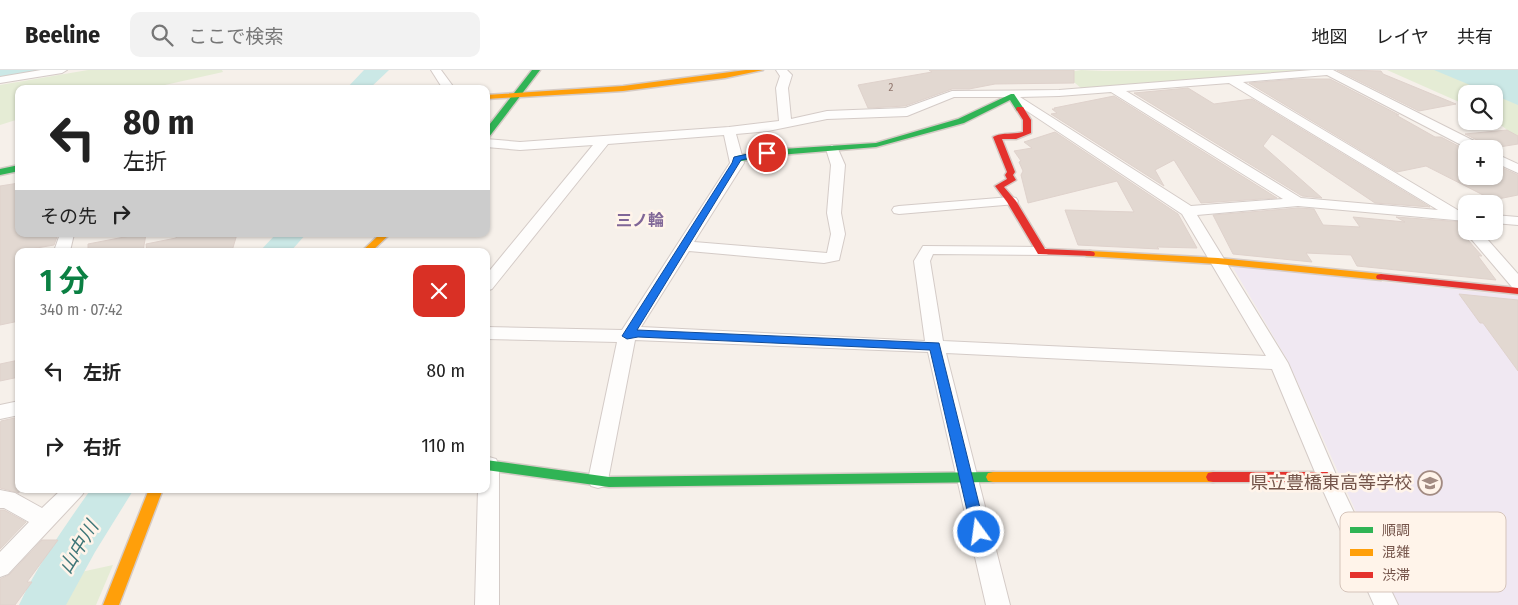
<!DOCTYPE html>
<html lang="ja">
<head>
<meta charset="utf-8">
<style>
	body { margin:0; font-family:"Fira Sans Condensed","Noto Sans JP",sans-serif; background:#f2f2f2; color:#222; height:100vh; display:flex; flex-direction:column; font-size:19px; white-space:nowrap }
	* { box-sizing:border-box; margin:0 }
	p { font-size:16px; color:#767676 }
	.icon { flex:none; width:28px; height:28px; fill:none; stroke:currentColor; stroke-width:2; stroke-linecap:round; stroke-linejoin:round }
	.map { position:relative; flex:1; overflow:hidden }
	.sheet { position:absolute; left:15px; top:178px; width:475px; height:245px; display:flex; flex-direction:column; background:#fff; border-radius:10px; box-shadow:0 1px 4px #0004 }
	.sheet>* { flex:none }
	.hud { position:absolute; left:15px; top:15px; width:475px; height:152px; border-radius:10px; box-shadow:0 1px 4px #0004; background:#fff; color:#222; overflow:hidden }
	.controls { position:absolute; left:1458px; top:15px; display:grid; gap:10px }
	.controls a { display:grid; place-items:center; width:45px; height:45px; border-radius:10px; background:#fff; box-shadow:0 1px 4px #0004; font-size:25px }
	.pin { position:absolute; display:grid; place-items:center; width:42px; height:42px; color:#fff; margin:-21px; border:2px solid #fff; border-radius:50%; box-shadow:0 1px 5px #0007 }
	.me { position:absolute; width:55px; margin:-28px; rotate:346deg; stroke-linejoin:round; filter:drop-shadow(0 0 4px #0008) }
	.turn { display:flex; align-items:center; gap:18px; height:105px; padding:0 25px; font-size:22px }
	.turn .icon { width:65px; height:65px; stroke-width:2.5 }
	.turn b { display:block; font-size:35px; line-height:42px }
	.then { display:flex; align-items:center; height:48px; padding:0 25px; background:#0003; gap:10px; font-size:19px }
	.round { display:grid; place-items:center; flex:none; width:52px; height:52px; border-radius:10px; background:#f2f2f2 }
	.summary { display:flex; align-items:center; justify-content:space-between; height:85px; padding:0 25px }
	h1 { font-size:30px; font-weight:700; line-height:38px; color:#0b8043 }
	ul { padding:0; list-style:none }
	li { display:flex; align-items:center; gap:15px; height:75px; padding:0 25px }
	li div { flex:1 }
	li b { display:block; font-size:19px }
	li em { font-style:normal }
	header { display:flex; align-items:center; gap:30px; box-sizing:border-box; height:70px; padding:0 25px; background:#fff; border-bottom:1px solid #e0e0e0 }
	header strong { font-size:24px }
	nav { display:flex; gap:28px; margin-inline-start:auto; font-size:18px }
	.search { width:350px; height:45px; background:#f2f2f2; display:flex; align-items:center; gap:12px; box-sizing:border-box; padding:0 18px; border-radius:10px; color:#767676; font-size:19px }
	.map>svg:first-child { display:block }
</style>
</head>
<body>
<header>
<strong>Beeline</strong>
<div class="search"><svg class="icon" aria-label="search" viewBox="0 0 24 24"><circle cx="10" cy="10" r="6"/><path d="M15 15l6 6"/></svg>ここで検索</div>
<nav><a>地図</a><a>レイヤ</a><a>共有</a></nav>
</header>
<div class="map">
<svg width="1518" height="535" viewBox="0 0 1518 535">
	<rect width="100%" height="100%" fill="#f6f0ea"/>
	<polygon fill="#f0e8f2" points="1232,196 1518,226 1518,535 1398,535 1288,291"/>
	<g fill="#e5ecd5">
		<polygon points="88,0 222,0 223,2 147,19 19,19 19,49 0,55 0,15"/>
		<polygon points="1081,0 1103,1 1313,0 1081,18 1063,3"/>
		<polygon points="1387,0 1518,0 1518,68 1494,50 1494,24 1466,24 1466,35"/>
		<polygon points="113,495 96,535 63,535 81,502"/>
	</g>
	<polygon fill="#cbe8e6" points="1434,0 1518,0 1518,35"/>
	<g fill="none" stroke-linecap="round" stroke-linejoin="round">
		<g fill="#cbe8e6" fill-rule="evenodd">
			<polygon points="0,0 35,0 31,4 0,10"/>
			<polygon points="364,0 389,0 369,19 346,19"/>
			<polygon points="276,164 306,164 291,181 260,181"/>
			<path d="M91 419H134L95 482 66 535H19C38 494 65 456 91 419Z"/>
		</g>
	</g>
	<g fill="#e2d8d1" stroke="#dfd2cc">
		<polygon points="929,0 1074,0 1074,13 995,14 969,19 952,19 905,36 868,38 858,15 932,2"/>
		<polygon points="1337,0 1381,1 1383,4 1456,34 1419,41"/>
		<polygon points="1298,9 1330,9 1399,45 1396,45 1435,67 1441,67 1466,80 1466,106 1494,106 1494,94 1518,105 1518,125 1493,130 1426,96 1397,102 1249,13"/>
		<polygon points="1188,18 1214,34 1252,29 1430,137 1375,133 1272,64 1263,76 1322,128 1302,126 1134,23"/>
		<polygon points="1114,26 1277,128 1201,133 1174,90 1155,100 1164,116 1051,44 1057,43 1052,39 1055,39 1054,38"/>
		<polygon points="1507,60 1518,66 1518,74 1487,79 1485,74 1465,64"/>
		<polygon points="1055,62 1178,144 1197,178 1157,177 1159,179 1078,175 1065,140 1134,142 1117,111 1028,133 1021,105 1023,101 1019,92 1021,91 1014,81 1032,78 1024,72"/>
		<polygon points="19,113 19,164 58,164 54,175 19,181 19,251 0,255 0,116"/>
		<polygon points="1298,138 1314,139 1323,155 1360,157 1353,147 1405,152 1396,147 1462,152 1466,157 1464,163 1461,162 1482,186 1478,186 1496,210 1357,196 1351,185 1306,183 1312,192 1233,184 1213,145"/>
		<polygon points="140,164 146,164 143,181 88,181 88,174"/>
		<polygon points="178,164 237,164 232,181 147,181 146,174 176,168"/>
		<polygon points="1459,224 1518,230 1518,301 1483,253 1480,253"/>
		<polygon points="19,290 19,307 0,311 0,294"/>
		<polygon points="19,347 19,423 0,418 0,353 1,351"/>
		<polygon points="0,440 4,440 26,452 0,479"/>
		<polygon points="42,470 58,470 27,512 32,512 15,535 0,535 0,509 9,505"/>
	</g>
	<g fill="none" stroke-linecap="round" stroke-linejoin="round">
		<g stroke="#d4cbc7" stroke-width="2">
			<g id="street">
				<polygon points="41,0 67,0 62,3 0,13 0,7"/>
				<polygon points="431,0 441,0 455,19 443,19"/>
				<path d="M776 0H787L792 5 788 18 791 49 827 41 905 38 952 21 1059 20 1312 0H1333L1484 76 1485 79H1469L1327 5 1243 12 1461 142 1466 143V151L1298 136 1197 145 1288 293 1337 407 1398 535H1374L1317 407 1272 299 946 283 1010 535H986L928 282 635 270 608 410 605 416 598 418 591 416 588 410 617 272 486 269V257L622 260 730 93 724 65 608 74 492 219 486 221V205L593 75 520 80 486 77V69L520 72 729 57 779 51 776 18 780 6ZM1229 13 1438 140 1301 128 1126 21ZM1111 22 1283 129 1191 136 1020 27 1059 26ZM954 27H1006L1182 144 1266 286 943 271 930 191 933 184 1047 185 1050 182 1047 179 1042 177 923 176 914 191 925 271 641 257 689 181 824 193 839 190 845 164 841 143 845 95 838 79 832 75 826 79 831 95 827 143 831 164 827 183 694 172 744 93 736 64 768 61 827 49 907 46Z"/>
				<polygon points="1494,83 1518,94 1518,103 1494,92"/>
				<polygon points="1011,127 1016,128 1018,131 1016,134 899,144 894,143 892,140 894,137 899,136"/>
				<polygon points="1494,145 1518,147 1518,155 1494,153"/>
				<polygon points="1466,159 1466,161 1480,161 1518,204 1518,219 1512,217 1467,164 1465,161"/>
				<polygon points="60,164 74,164 70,181 54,181"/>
				<polygon points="19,331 19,345 0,349 0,335"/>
				<polygon points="489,387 496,389 499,395 499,535 475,535 478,419 486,419 486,388"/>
				<polygon points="62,419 86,419 82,425 8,504 0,507 0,482 29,452 4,438 0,438 0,420 15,423 42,438"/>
			</g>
		</g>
		<g stroke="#d5cbc6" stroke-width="3">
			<g id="fast">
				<polygon points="532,0 540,0 489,67 486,67 486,59"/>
				<polygon points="1011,24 1014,24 1024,39 1023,41 1017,41 1010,30 964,53 876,77 767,86 737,92 733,89 737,86 767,80 876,73 958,49"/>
				<polygon points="19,95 19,101 0,105 0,99"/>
				<polygon points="486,390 609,407 993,402 998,403 1000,407 998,411 993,412 609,417 486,400"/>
			</g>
		</g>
		<g stroke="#d5cbc6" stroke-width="3">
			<g id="slow">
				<polygon points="746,0 763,0 725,8 623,21 486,29 486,25 623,16"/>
				<polygon points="380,164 390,164 372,181 362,181"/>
				<polygon points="1090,181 1218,188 1381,204 1386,207 1381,210 1218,194 1086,186 1085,184 1086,182"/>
				<polygon points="993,402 1213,402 1218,403 1220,407 1218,411 1213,412 993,412 988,411 986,407 988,403"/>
				<polygon points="149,419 163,419 119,535 103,535"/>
			</g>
		</g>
		<g stroke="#d5cbc6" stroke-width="3">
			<g id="jam">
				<path d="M1017 37H1023L1031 50V63L1016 69H1002L1015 102 1013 105 1016 110 1004 117 1016 131 1045 179 1090 181 1094 182 1095 184 1094 186 1038 184 1007 132 995 116 1007 109 1005 105 1007 102 993 67C1001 62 1013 65 1023 62V50L1016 39Z"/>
				<polygon points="1381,204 1518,218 1518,224 1377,209 1376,207 1377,205"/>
				<polygon points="1213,402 1327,402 1332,403 1334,407 1332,411 1327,412 1213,412 1208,411 1206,407 1208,403"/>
			</g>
		</g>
		<use href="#street" fill="#fefdfc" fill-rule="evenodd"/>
		<use href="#fast" fill="#30b455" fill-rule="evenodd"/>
		<use href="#slow" fill="#ff9f0a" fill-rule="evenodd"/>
		<use href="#jam" fill="#e5322d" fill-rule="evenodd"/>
	</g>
	<polygon fill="#1a73e8" stroke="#114b97" points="767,80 770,81 770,84 741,90 637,260 939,273 986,462 984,466 979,468 974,466 972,462 930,280 638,267 627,269 622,266 732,93 734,87"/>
	<defs>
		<g id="school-ring" transform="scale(1.25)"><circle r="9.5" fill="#fff4ea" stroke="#a28b82" stroke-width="1.5"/><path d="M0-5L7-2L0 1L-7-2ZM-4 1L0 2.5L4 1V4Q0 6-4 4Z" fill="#a28b82"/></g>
	</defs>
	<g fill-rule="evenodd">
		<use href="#school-ring" x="1430" y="413"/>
	</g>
	<g text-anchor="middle" stroke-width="5" stroke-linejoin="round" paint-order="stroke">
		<g font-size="11" fill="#91776e">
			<text x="891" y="21">2</text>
		</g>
		<g font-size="16" font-weight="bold" fill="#806697" stroke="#fff4ea">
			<text x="640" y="156">三ノ輪</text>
		</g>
		<g font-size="18" fill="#74544a" stroke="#fff4ea" text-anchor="end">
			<text x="1412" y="419">県立豊橋東高等学校</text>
		</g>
		<g font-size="19" font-style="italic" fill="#3f7678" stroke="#fff4ea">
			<text transform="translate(78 477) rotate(-59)" y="7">山中川</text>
		</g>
	</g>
	<rect x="1340" y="442" width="166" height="80" rx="8" fill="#fff4ea" stroke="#d5c4ba" stroke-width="1"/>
	<rect x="1350" y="457" width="23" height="6" fill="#30b455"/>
	<rect x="1350" y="479" width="23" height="7" fill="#ff9f0a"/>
	<rect x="1350" y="502" width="23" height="6" fill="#e5322d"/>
	<g font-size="14" fill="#74544a">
		<text x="1382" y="465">順調</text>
		<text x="1382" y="487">混雑</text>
		<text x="1382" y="510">渋滞</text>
	</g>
</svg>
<div class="controls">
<a><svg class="icon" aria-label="search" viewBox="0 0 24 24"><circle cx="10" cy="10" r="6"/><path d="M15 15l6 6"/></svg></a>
<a>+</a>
<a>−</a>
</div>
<div class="pin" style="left:767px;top:83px;background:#d93025"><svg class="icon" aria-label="arrive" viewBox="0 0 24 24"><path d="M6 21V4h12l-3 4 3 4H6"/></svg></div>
<svg class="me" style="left:979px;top:462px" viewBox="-20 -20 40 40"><circle r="17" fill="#1a73e8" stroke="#fff" stroke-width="3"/><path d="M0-11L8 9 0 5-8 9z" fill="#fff"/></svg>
<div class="hud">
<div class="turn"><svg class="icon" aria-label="left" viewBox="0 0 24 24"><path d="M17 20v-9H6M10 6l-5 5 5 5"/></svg><div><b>80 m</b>左折</div></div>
<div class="then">その先<svg class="icon" aria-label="right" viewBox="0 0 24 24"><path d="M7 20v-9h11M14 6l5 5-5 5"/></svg></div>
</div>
<section class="sheet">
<div class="summary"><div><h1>1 分</h1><p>340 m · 07:42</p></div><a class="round" style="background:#d93025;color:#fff"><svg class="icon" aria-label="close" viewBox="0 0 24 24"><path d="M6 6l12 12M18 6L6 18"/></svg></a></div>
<ul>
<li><svg class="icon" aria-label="left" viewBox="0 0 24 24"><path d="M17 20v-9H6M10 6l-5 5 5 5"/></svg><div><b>左折</b></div><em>80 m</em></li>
<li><svg class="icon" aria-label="right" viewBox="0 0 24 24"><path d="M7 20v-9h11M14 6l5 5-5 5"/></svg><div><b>右折</b></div><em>110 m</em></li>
</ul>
</section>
</div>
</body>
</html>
